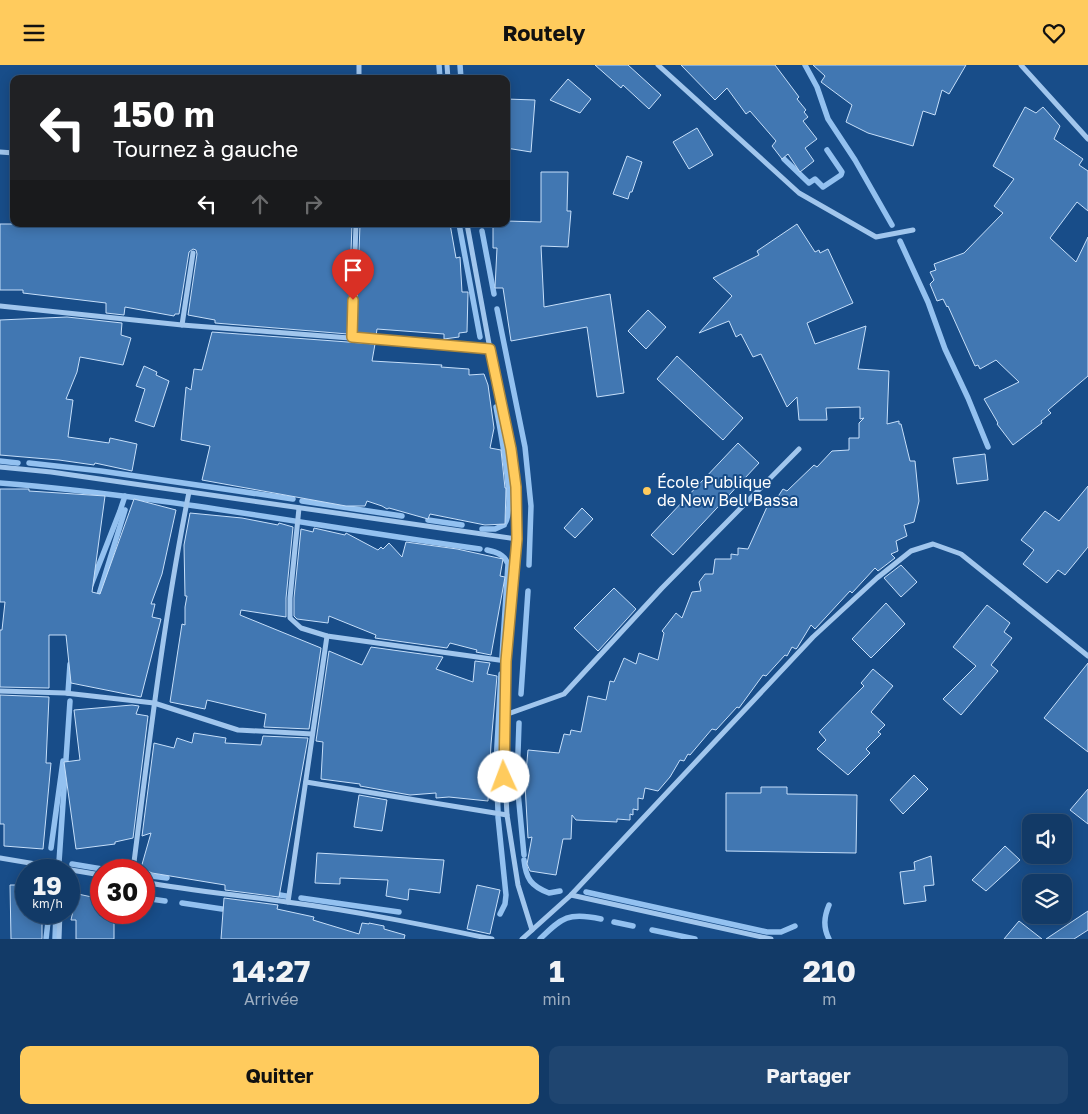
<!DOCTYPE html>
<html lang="fr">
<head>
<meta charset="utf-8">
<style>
	body { margin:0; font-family:"Golos Text",sans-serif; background:#1f4570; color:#f1f3f6; height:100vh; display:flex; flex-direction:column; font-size:19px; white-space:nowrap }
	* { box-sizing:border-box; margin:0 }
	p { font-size:16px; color:#9cadc0 }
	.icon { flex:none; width:28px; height:28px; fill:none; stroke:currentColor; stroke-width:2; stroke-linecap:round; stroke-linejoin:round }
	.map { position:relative; height:874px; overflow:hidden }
	.side { display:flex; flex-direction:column; background:#123a67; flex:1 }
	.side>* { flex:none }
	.banner { position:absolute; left:10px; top:10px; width:500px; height:152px; border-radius:10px; box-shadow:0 2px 12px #0003,0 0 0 1px #31547b; background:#202124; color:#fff; overflow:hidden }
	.tools { position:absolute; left:1022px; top:749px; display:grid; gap:10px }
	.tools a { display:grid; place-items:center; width:50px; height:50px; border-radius:10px; background:#123a67; box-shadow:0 2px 12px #0003,0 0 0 1px #31547b; font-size:25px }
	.speed { position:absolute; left:15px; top:794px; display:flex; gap:10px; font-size:25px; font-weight:700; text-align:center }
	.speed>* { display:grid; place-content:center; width:65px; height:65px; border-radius:50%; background:#123a67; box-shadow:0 2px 12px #0003,0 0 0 1px #31547b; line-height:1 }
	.speed small { font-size:12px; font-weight:400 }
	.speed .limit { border:8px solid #d22; background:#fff; color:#111 }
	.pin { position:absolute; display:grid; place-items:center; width:42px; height:42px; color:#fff; margin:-51px -21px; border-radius:50% 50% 50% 0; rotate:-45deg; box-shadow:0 0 5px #0007 }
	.pin .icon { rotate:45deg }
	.me { position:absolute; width:55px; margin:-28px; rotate:358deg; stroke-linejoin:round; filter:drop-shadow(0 0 4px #0008) }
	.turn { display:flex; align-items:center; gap:18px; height:105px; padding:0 20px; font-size:22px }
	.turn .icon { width:65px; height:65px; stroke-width:2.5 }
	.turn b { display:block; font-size:35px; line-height:42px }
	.lanes { display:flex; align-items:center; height:48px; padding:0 20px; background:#0003; justify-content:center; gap:25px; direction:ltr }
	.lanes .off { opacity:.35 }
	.eta { display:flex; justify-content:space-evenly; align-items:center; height:85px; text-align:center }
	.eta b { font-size:30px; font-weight:700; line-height:35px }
	.button { display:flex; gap:10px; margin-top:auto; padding:10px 20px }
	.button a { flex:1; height:58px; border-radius:10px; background:#ffcb5d; color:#111; font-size:20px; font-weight:700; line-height:58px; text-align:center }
	.button a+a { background:#1f4570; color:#f1f3f6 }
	header { display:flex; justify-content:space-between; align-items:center; height:65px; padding:0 20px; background:#ffcb5d; color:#111; font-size:22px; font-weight:700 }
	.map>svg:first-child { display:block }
</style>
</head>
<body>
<header><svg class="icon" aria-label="menu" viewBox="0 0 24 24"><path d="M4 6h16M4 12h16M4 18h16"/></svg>Routely<svg class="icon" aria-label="heart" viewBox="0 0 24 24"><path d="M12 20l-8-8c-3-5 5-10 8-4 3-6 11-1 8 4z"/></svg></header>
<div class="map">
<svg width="1088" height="874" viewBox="0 0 1088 874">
	<rect width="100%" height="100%" fill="#184d89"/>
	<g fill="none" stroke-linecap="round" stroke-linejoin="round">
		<g stroke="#93c1f0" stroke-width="5.5">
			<polyline points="439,0 440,14"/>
			<polyline points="460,0 461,14"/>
			<polyline points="805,0 817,22 828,54 855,95 892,160"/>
			<polyline points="784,94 809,118 815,114 823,122 841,110 842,107 827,85"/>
			<polyline points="459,159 480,272"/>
			<polyline points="482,166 494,229"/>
			<polyline points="900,176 928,237 945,284 968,333 988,382"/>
			<polyline points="497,244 525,382 531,441 529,500"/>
			<path d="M496 342C500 363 516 443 505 458"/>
			<polyline points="0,396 18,398"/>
			<polyline points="29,398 101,406 293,434"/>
			<path d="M0 418C161 431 320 462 480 484"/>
			<polyline points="302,436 402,451"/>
			<polyline points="428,455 462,460"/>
			<polyline points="482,464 495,464 504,460"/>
			<path d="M487 485C496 487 504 489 508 499L502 592"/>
			<polyline points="91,520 120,446 125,431"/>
			<polyline points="97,536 125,445"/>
			<polyline points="68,628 70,599"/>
			<polyline points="521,629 528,526"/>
			<polyline points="519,658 517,717 524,790"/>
			<polyline points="498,746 496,699 501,609"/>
			<polyline points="498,752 506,830 505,839 500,849"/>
			<polyline points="51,783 63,696"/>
			<path d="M524 795C526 814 531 821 549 828L560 826"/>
			<polyline points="59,797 70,636"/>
			<polyline points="72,799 108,805"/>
			<polyline points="144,810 167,813"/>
			<polyline points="586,827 767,867 781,867 795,861"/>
			<polyline points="274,829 286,831"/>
			<polyline points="144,833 165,836"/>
			<polyline points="301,833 399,847"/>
			<polyline points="182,838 222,844"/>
			<path d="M829 840C824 852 823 862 829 874"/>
			<polyline points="614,857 633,861"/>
			<polyline points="652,865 695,874"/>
			<polyline points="46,874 49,848"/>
			<polyline points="55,874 56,848"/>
			<path d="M540 874C562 852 569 847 601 854"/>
		</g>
	</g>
	<g fill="#4177b2" stroke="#c6dffa">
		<polygon points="595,0 628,0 661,30 649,44 623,20 621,23"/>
		<polygon points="681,0 775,0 799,32 797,34 806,45 804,47 808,52 803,56 817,74 805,83 814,96 800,107 788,89 782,94 772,81 776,76 750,46 746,49 727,23 715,35"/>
		<polygon points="813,0 966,0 949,29 942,25 935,50 923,46 913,81 868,68 846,57 852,40 821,17 825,11"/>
		<polygon points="568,14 591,34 580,48 550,35"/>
		<polygon points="506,34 535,35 531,87 506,83"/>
		<polygon points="1025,42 1036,48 1043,42 1060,61 1054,74 1083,94 1079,100 1088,106 1088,146 1077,137 1050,173 1076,197 1088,172 1088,311 1048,345 1051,348 1041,356 1042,358 1013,380 997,359 998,358 984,334 1019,317 996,295 980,304 978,300 975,301 948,241 947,242 943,234 937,236 930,219 934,215 930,207 936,205 934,199 964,188 1003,148 994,141 1014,114 993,101"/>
		<polygon points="697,63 713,90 689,104 673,77"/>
		<polygon points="627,91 642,97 632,127 630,127 628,134 613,129"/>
		<polygon points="541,107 568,107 567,146 571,146 568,182 541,181 544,242 610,229 624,328 597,332 587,262 511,276 503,223 495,223 497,183 493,183 493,159 506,159 506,156 541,157"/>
		<polygon points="0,159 352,159 348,269 215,258 215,255 188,250 197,189 196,185 193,184 189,187 179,249 175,249 174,251 125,242 124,250 106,248 106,238 23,228 23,225 0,225"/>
		<polygon points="360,159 450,159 456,193 460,192 462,227 468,227 467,267 459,268 459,272 444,274 444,269 377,264 376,271 356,269"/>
		<polygon points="797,159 815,187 819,185 820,188 828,184 853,238 807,258 815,279 866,261 858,304 889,306 887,359 899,356 899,359 901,359 910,396 915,396 919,436 914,457 904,460 907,471 896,476 898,486 891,489 895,493 878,506 875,503 852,528 850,526 815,564 811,560 797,583 796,584 792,582 787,591 785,590 766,611 763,610 739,643 737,642 716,665 712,664 690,690 688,689 684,696 680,695 670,712 658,726 645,723 643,734 638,733 638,745 633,744 633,750 630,749 630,755 617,754 617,757 576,755 572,750 571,774 563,774 556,810 530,806 527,799 532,772 528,773 525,719 528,685 559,688 564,669 570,670 571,665 581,667 588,631 606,635 610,616 614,617 624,593 636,599 639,588 658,595 664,568 662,566 676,548 682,553 692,527 701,526 699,517 705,509 713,509 715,494 731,494 731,489 738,490 738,483 748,484 771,433 775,436 783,424 787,426 814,400 817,402 832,386 849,385 849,373 859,373 859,358 864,353 860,354 860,342 826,343 827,355 799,355 797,332 787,342 761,289 753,292 741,269 736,272 729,256 699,268 732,231 713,213 759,190 757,186"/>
		<polygon points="648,245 666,262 646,284 628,266"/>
		<polygon points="67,252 122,258 121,270 131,273 123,300 80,292 77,307 66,334 73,335 68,372 109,378 110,373 137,379 132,406 95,398 94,400 59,395 0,390 0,255"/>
		<polygon points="212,267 375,279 372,296 442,300 441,302 469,304 469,310 484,309 488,320 494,363 490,383 501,385 505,423 506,423 505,459 485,460 430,449 428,454 389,443 387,444 382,441 367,436 365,441 346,441 202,415 210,381 181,375 186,322 191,325 194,304 202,305"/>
		<polygon points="677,291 743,353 723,375 657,314"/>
		<polygon points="144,301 157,307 156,310 169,316 154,362 135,356 145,324 136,321"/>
		<polygon points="738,378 759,398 673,490 651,470"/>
		<polygon points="985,389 988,415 957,419 953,393"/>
		<polygon points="1088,421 1088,482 1065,510 1058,505 1047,518 1023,499 1034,485 1021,475 1045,446 1059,456"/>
		<polygon points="0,424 29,424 29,426 105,431 92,527 100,529 134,434 176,445 162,509 151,539 155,539 152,552 161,554 141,632 71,618 66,570 49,570 49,623 0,622 0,565 2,565 5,537 0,537"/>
		<polygon points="582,443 593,454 575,473 564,463"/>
		<polygon points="190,448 242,453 278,460 279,458 293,462 286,533 286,552 241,545 240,550 321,583 309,664 264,662 266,649 207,635 205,644 170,637 182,559 185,560 185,542 187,531 185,531 184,480"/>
		<polygon points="314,463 345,470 346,468 378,485 381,482 383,484 389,478 402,492 406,477 457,484 503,494 500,511 505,512 491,590 476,587 477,585 450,578 447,583 375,573 376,570 329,551 328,558 297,554 294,551 294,533 301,464 313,467"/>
		<polygon points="901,500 917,517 901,532 884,513"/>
		<polygon points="614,523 636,544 598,586 574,563"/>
		<polygon points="886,538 905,559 871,593 852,574"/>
		<polygon points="987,540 1010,558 1004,567 1012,573 991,600 998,606 961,650 943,634 976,601 953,582"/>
		<polygon points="371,582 443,592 436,604 473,617 475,596 490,598 487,609 497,611 491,679 488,736 449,732 436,733 436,728 410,730 360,721 360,719 321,714 323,677 316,676 329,586 362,600"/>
		<polygon points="1088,598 1088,687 1044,653"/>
		<polygon points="873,604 893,621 871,647 885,660 878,667 881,669 866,684 870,688 848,710 817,684 826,675 819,667 864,621 861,618"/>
		<polygon points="0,630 49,632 46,698 51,698 43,784 4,781 4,759 0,759"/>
		<polygon points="132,640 139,641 136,649 148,651 133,773 115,777 115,779 76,784 64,697 80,695 74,645"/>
		<polygon points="194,668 226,673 225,678 261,680 263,671 308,673 279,832 225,825 225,820 152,808 141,803 151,768 142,771 154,678 174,683 177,673 192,678"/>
		<polygon points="914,710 928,724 903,749 890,735"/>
		<polygon points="761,722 787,722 787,729 857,730 856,788 726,786 726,728 761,728"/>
		<polygon points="1088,724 1088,759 1070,745"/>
		<polygon points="359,730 387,735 382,766 354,762"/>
		<polygon points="1005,781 1020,795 986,826 972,815"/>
		<polygon points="317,788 444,795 440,828 409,824 408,835 386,831 388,815 340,813 340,819 315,818"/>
		<polygon points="931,791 934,820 924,821 926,836 904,839 900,807 915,805 914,797"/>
		<polygon points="10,820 26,820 26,848 42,848 42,874 11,874"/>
		<polygon points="477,820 500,825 490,869 467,864"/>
		<polygon points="78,829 101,834 101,848 114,848 114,874 76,874 76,855 71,855 76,832 78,832"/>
		<polygon points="224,833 278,840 277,844 314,852 313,855 359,869 362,858 369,859 369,858 384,861 384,864 405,870 404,874 221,874"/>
		<polygon points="1088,846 1088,865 1074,874 1046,874"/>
		<polygon points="1019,856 1042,874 1004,874"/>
	</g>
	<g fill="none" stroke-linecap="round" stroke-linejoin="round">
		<g stroke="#a1c6ed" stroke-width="5">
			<polyline points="447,0 448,14"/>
			<polyline points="658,0 799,128 876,172 913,165"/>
			<polyline points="1021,0 1088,74"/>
			<polyline points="359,14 359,0"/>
			<polyline points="0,87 14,88"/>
			<polyline points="467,159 490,284 511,384 516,422 517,474 506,596 504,693 507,750 518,820 532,865"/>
			<polyline points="0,241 182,260 490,284"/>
			<polyline points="182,260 193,188"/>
			<polyline points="352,272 356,159"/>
			<polyline points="0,402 51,407 517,474"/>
			<polyline points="299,443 290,533 290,553 301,563 327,571 506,596"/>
			<polyline points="0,626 65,628 154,638 238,665 312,669"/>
			<polyline points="505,650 564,629 662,523 799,384"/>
			<polyline points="306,717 507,750"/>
			<polyline points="0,793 101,810"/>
			<path d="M133 805C149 679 164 552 189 427"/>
			<path d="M144 817C191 826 239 830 287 837 356 846 424 860 492 874"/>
			<polyline points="571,830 771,874"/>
			<polyline points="288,837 327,571"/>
			<polyline points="59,874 60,848"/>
			<polyline points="522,874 571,830 813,572 877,513 911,486 933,479 961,489 1088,591"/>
		</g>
	</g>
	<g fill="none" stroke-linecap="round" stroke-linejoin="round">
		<g stroke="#a6843c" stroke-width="12">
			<polyline id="route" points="353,235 352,272 490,284 511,384 516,422 517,474 506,596 504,712"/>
		</g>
		<use href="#route" stroke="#ffcb5d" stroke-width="9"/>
	</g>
	<circle fill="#ffcb5d" stroke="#184d89" stroke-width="2" cx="647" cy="426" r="5"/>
	<g text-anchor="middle" stroke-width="4" stroke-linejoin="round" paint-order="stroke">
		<g font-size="16" fill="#fff" stroke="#184d89" text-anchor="start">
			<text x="657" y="423">École Publique<tspan x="657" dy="18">de New Bell Bassa</tspan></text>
		</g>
	</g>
</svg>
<div class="tools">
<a><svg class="icon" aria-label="sound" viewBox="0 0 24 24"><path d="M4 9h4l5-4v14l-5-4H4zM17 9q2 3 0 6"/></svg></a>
<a><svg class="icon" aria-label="layers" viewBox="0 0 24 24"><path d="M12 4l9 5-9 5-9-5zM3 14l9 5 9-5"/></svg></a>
</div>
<div class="speed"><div>19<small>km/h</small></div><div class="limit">30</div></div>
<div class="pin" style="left:353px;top:235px;background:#d93025"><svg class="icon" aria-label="arrive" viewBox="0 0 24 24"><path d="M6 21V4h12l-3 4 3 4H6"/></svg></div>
<svg class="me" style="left:504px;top:712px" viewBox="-20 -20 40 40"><circle r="19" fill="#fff"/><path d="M0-13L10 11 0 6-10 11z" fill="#ffcb5d"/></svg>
<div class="banner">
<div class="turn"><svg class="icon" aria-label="left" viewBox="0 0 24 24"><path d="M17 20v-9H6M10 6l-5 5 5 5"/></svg><div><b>150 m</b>Tournez à gauche</div></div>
<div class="lanes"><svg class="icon" aria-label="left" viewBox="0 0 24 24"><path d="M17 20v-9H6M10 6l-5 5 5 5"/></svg><svg class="icon off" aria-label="ahead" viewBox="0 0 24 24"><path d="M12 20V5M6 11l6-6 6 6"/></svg><svg class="icon off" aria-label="right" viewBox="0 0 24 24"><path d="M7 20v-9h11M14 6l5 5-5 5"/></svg></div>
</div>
</div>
<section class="side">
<div class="eta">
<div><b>14:27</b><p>Arrivée</p></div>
<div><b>1</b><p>min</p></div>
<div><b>210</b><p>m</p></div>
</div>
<div class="button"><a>Quitter</a><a>Partager</a></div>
</section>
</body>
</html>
